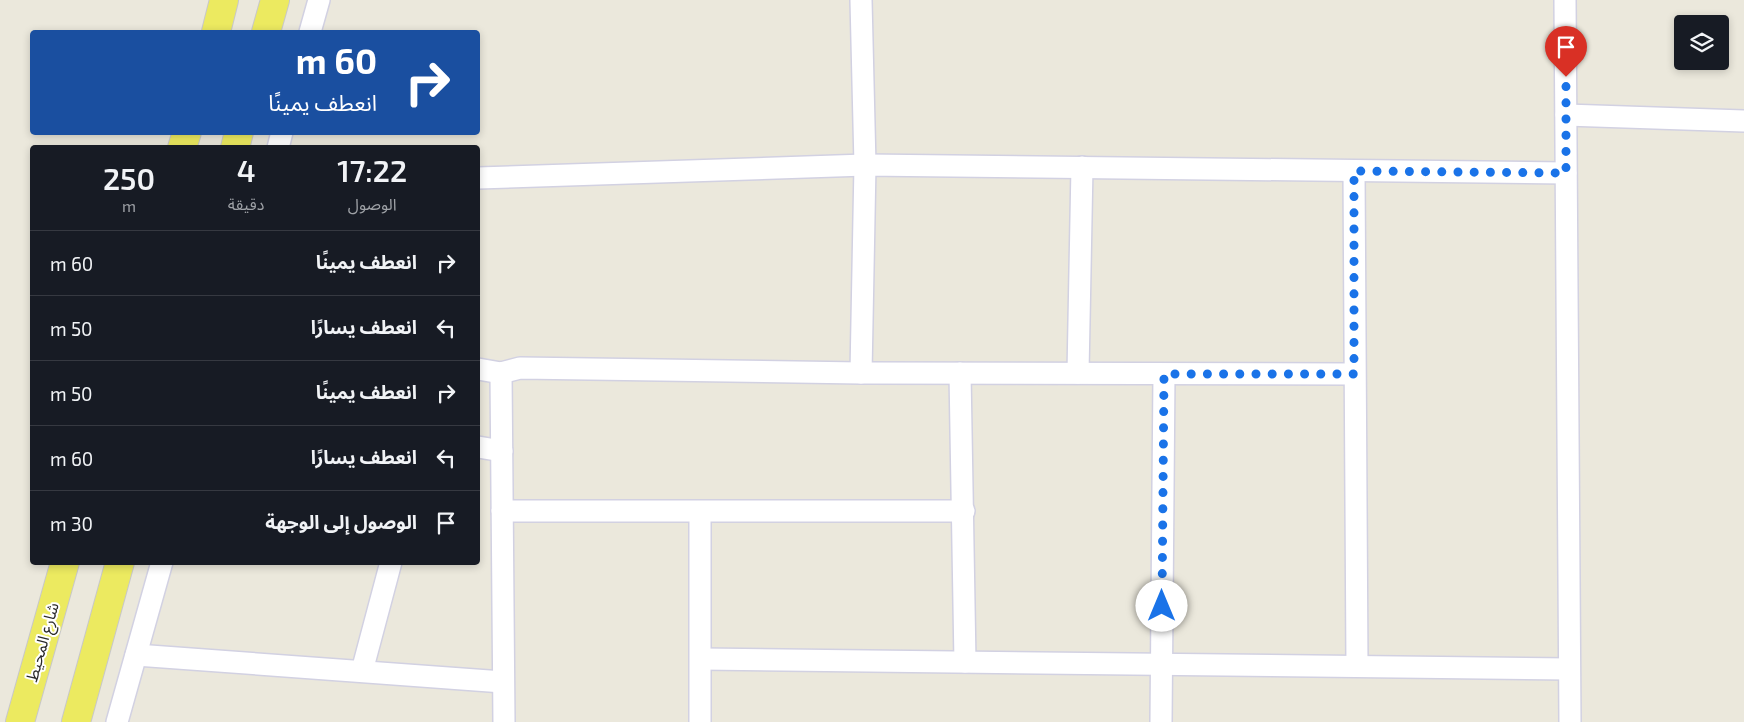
<!DOCTYPE html>
<html lang="ar">
<head>
<meta charset="utf-8">
<style>
	body { margin:0; font-family:"Exo 2","Noto Sans Arabic",sans-serif; background:#20242c; color:#f1f3f6; direction:rtl; height:100vh; display:flex; flex-direction:column; font-size:19px; white-space:nowrap }
	* { box-sizing:border-box; margin:0 }
	p { font-size:16px; color:#9ea1a6 }
	.icon { flex:none; width:28px; height:28px; fill:none; stroke:currentColor; stroke-width:2; stroke-linecap:round; stroke-linejoin:round }
	.map { position:relative; flex:1; overflow:hidden; direction:ltr }
	.sheet { position:absolute; left:30px; top:145px; width:450px; height:420px; display:flex; flex-direction:column; background:#171b24; border-radius:5px; box-shadow:0 2px 8px #0003; direction:rtl }
	.sheet>* { flex:none }
	.hud { position:absolute; left:30px; top:30px; width:450px; height:105px; border-radius:5px; box-shadow:0 2px 8px #0003; direction:rtl; background:#1a4fa0; color:#fff; overflow:hidden }
	.buttons { position:absolute; left:1674px; top:15px; display:grid; gap:10px }
	.buttons a { display:grid; place-items:center; width:55px; height:55px; border-radius:5px; background:#171b24; box-shadow:0 2px 8px #0003; font-size:25px }
	.pin { position:absolute; display:grid; place-items:center; width:42px; height:42px; color:#fff; margin:-51px -21px; border-radius:50% 50% 50% 0; rotate:-45deg; box-shadow:0 0 5px #0007 }
	.pin .icon { rotate:45deg }
	.me { position:absolute; width:55px; margin:-28px; rotate:0deg; stroke-linejoin:round; filter:drop-shadow(0 0 4px #0008) }
	.turn { display:flex; align-items:center; gap:18px; height:105px; padding:0 20px; font-size:22px }
	.turn .icon { width:65px; height:65px; stroke-width:2.5 }
	.turn b { display:block; font-size:35px; line-height:42px }
	.eta { display:flex; justify-content:space-evenly; align-items:center; height:85px; text-align:center }
	.eta b { font-size:30px; font-weight:600; line-height:35px }
	ul { padding:0; list-style:none }
	li { display:flex; align-items:center; gap:15px; height:65px; padding:0 20px; border-top:1px solid #363941 }
	li div { flex:1 }
	li b { display:block; font-size:19px }
	li em { font-style:normal }
	.map>svg:first-child { display:block }
</style>
</head>
<body>
<div class="map">
<svg width="1744" height="722" viewBox="0 0 1744 722">
	<rect width="100%" height="100%" fill="#ebe8dc"/>
	<g fill="none" stroke-linecap="round" stroke-linejoin="round">
		<g stroke="#d2d1e2" stroke-width="24">
			<g id="street">
				<polyline points="1565,0 1570,722"/>
				<polyline points="310,32 319,0"/>
				<polyline points="1566,115 1744,121"/>
				<polyline points="278,148 282,132"/>
				<polyline points="1354,171 1357,666"/>
				<polyline points="478,178 865,165 1566,173"/>
				<polyline points="478,369 501,373 520,368 861,373 1354,374"/>
				<polyline points="501,373 504,722"/>
				<polyline points="861,373 865,165 861,0"/>
				<polyline points="960,373 965,662"/>
				<polyline points="1078,373 1082,167"/>
				<polyline points="478,447 502,451"/>
				<polyline points="502,511 964,511"/>
				<polyline points="700,512 700,722"/>
				<polyline points="136,655 503,682"/>
				<polyline points="701,659 1569,669"/>
				<polyline points="362,671 391,562"/>
				<polyline points="117,722 162,562"/>
				<polyline points="1161,722 1164,374"/>
			</g>
		</g>
		<g stroke="#c8c8c8" stroke-width="30">
			<g id="primary">
				<polyline points="216,32 224,0"/>
				<polyline points="266,32 275,0"/>
				<polyline points="182,148 187,132"/>
				<polyline points="235,148 239,132"/>
				<polyline points="20,722 65,562"/>
				<polyline points="76,722 120,562"/>
			</g>
		</g>
		<use href="#street" stroke="#fff" stroke-width="21"/>
		<use href="#primary" stroke="#ecea60" stroke-width="28"/>
	</g>
	<g fill="none" stroke-linecap="round" stroke-linejoin="round">
		<polyline stroke="#1a73e8" stroke-width="9" stroke-dasharray="0 16.2" points="1162,606 1164,374 1354,374 1354,171 1566,173 1566,77"/>
	</g>
	<g text-anchor="middle" stroke-width="4" stroke-linejoin="round" paint-order="stroke">
		<g font-size="16" fill="#2a2a2a" stroke="#fff">
			<text transform="translate(42 642) rotate(-74)" y="6">شارع المحيط</text>
		</g>
	</g>
</svg>
<div class="buttons">
<a><svg class="icon" aria-label="layers" viewBox="0 0 24 24"><path d="M12 4l9 5-9 5-9-5zM3 14l9 5 9-5"/></svg></a>
</div>
<div class="pin" style="left:1566px;top:77px;background:#d93025"><svg class="icon" aria-label="arrive" viewBox="0 0 24 24"><path d="M6 21V4h12l-3 4 3 4H6"/></svg></div>
<svg class="me" style="left:1162px;top:606px" viewBox="-20 -20 40 40"><circle r="19" fill="#fff"/><path d="M0-13L10 11 0 6-10 11z" fill="#1a73e8"/></svg>
<div class="hud">
<div class="turn"><svg class="icon" aria-label="right" viewBox="0 0 24 24"><path d="M7 20v-9h11M14 6l5 5-5 5"/></svg><div><b>60 m</b>انعطف يمينًا</div></div>
</div>
<section class="sheet">
<div class="eta">
<div><b>17:22</b><p>الوصول</p></div>
<div><b>4</b><p>دقيقة</p></div>
<div><b>250</b><p>m</p></div>
</div>
<ul>
<li><svg class="icon" aria-label="right" viewBox="0 0 24 24"><path d="M7 20v-9h11M14 6l5 5-5 5"/></svg><div><b>انعطف يمينًا</b></div><em>60 m</em></li>
<li><svg class="icon" aria-label="left" viewBox="0 0 24 24"><path d="M17 20v-9H6M10 6l-5 5 5 5"/></svg><div><b>انعطف يسارًا</b></div><em>50 m</em></li>
<li><svg class="icon" aria-label="right" viewBox="0 0 24 24"><path d="M7 20v-9h11M14 6l5 5-5 5"/></svg><div><b>انعطف يمينًا</b></div><em>50 m</em></li>
<li><svg class="icon" aria-label="left" viewBox="0 0 24 24"><path d="M17 20v-9H6M10 6l-5 5 5 5"/></svg><div><b>انعطف يسارًا</b></div><em>60 m</em></li>
<li><svg class="icon" aria-label="arrive" viewBox="0 0 24 24"><path d="M6 21V4h12l-3 4 3 4H6"/></svg><div><b>الوصول إلى الوجهة</b></div><em>30 m</em></li>
</ul>
</section>
</div>
</body>
</html>
